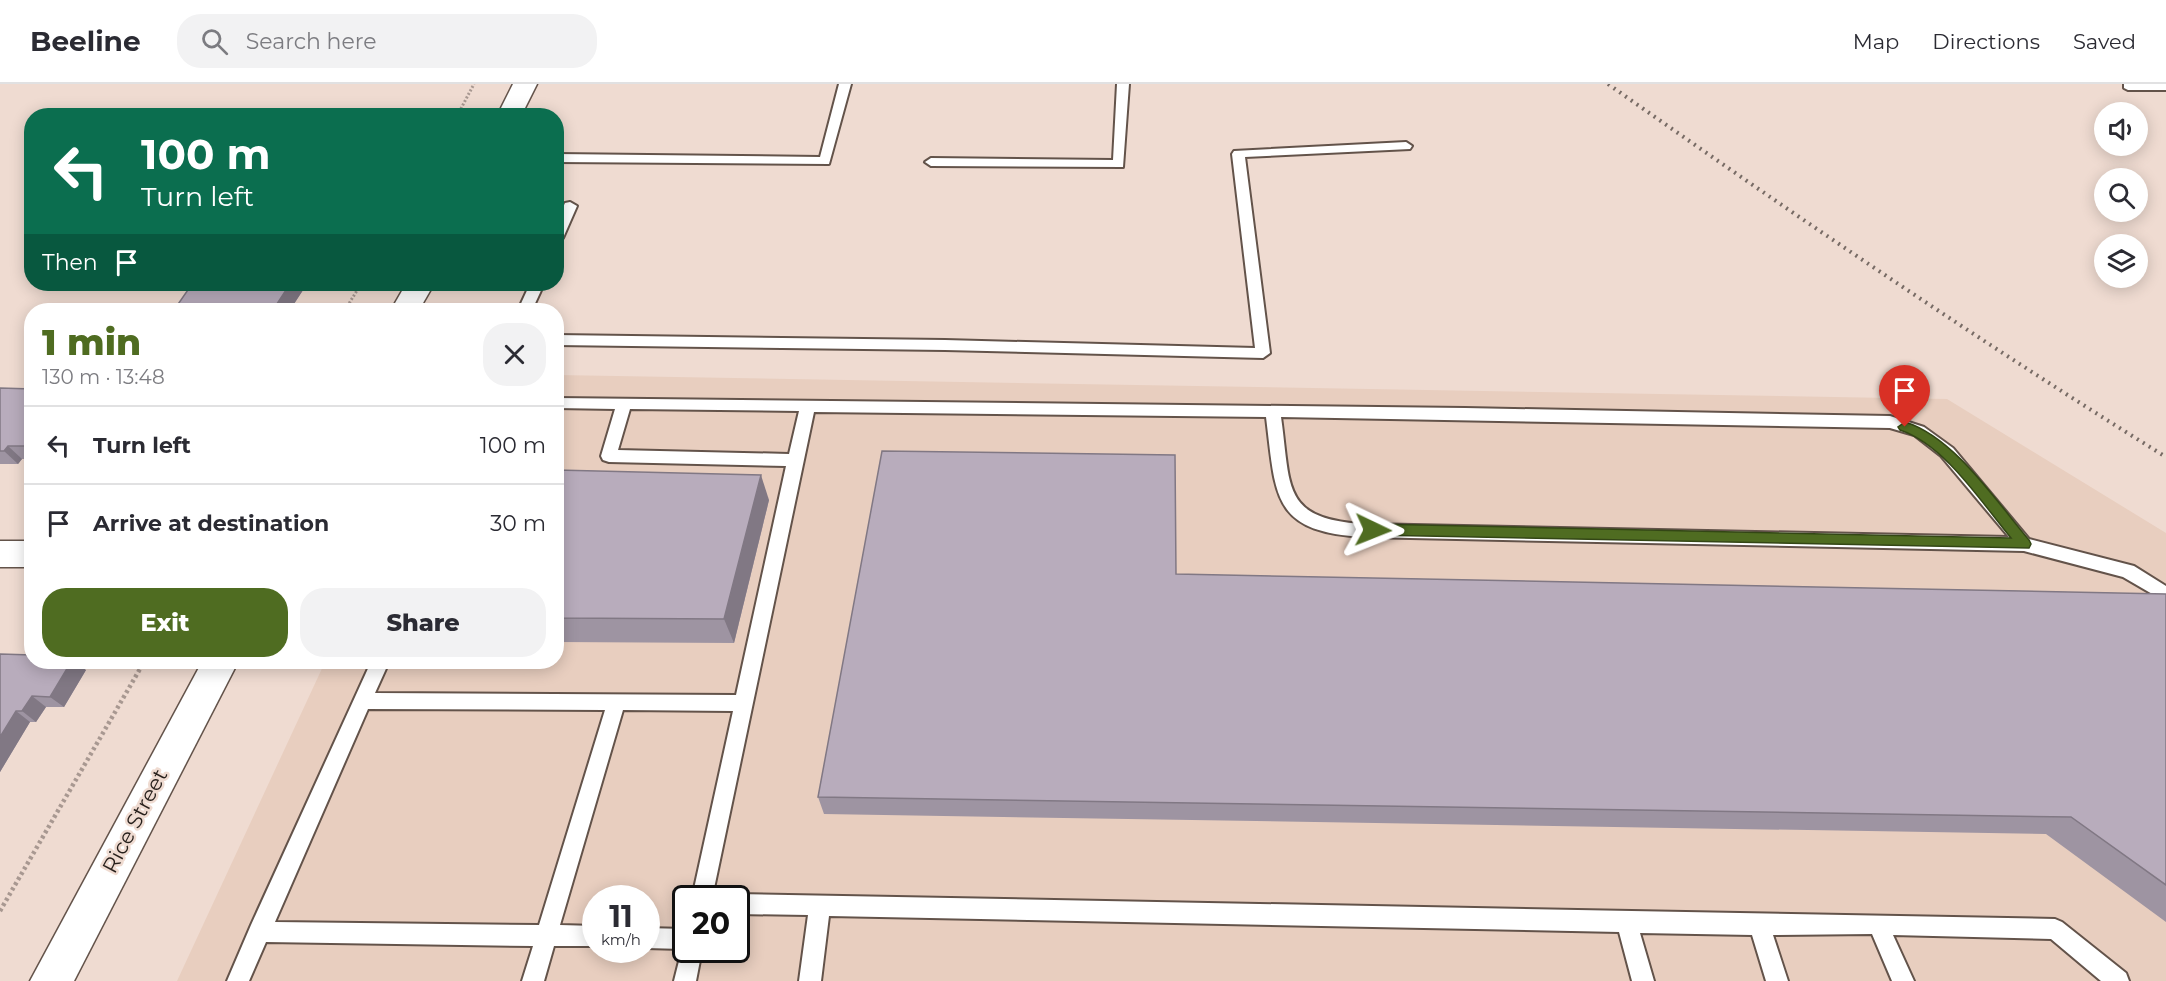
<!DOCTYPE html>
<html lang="en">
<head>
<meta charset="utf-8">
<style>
	body { margin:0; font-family:Montserrat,sans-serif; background:#f2f2f3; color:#2b2b33; height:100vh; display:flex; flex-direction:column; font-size:22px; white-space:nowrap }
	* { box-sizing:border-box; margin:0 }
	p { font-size:20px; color:#7c7c81 }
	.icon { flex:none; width:33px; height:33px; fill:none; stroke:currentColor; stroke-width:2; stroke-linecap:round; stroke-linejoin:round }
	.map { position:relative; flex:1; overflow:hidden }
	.panel { position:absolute; left:24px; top:219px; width:540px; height:366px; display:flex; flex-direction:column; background:#fff; border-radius:24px; box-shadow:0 3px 15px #0003 }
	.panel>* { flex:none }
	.guide { position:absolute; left:24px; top:24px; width:540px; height:183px; border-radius:24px; box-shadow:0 3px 15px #0003; background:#0b6e4f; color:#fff; overflow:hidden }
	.controls { position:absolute; left:2094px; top:18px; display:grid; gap:12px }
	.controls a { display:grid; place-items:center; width:54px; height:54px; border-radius:50%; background:#fff; box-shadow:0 3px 15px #0003; font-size:30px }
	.speed { position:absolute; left:582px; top:801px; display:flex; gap:12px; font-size:30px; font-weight:700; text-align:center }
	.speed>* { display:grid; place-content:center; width:78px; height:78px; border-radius:50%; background:#fff; box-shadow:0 3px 15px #0003; line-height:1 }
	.speed small { font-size:15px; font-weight:400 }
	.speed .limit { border:3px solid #111; border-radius:9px; background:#fff; color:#111 }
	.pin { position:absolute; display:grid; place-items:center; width:51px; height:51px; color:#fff; margin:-62px -26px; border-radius:50% 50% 50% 0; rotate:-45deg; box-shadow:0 0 6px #0007 }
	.pin .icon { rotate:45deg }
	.me { position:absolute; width:66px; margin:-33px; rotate:92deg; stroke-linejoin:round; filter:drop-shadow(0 0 4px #0008) }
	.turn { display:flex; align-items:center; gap:21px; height:126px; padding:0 18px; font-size:27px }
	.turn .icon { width:78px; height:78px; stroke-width:2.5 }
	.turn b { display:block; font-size:42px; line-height:51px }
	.then { display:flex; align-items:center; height:57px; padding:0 18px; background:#0003; gap:12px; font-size:22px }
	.round { display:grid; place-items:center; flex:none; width:63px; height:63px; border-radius:24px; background:#f2f2f3 }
	.headline { display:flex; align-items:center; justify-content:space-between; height:102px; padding:0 18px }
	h1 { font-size:36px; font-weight:800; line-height:45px; color:#4f6c21 }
	.cta { display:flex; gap:12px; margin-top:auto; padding:12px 18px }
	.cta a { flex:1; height:69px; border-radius:24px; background:#4f6c21; color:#fff; font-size:24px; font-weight:800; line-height:69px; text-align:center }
	.cta a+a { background:#f2f2f3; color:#2b2b33 }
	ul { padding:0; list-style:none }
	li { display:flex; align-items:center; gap:18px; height:78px; padding:0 18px; border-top:2px solid #e1e1e2 }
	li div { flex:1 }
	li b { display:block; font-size:22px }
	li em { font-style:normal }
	header { display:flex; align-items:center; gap:36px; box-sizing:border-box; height:84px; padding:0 30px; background:#fff; border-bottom:2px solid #e1e1e2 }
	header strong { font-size:28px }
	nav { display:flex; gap:33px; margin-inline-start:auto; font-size:21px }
	.search { width:420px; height:54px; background:#f2f2f3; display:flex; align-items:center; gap:15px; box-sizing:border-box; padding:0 21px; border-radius:24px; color:#7c7c81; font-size:22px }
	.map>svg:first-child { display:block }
</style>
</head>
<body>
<header>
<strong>Beeline</strong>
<div class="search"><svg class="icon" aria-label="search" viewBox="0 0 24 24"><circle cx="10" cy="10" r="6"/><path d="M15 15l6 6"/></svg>Search here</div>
<nav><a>Map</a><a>Directions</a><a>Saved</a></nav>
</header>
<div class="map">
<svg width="2166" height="897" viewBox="0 0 2166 897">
	<rect width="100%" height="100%" fill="#efdbd1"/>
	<path fill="#e8cebf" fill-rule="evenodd" d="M557 291 1947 315 2166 449V897H177L325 578H556ZM596 814H646V866H596ZM686 814H736V866H686Z"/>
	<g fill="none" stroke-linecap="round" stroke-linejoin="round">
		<g stroke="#63534a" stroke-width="4">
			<g id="lane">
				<polygon points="839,0 851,0 829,80 556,78 556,70 820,73"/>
				<polygon points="1117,0 1129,0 1123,83 931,82 925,78 931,74 1113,76"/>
				<polygon points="2124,0 2166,0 2166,6 2128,6 2124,4"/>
				<polygon points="1406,58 1412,62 1410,65 1245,73 1270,269 1263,274 945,266 556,261 556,251 945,256 1255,264 1232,70 1234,67"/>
				<polygon points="570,118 577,122 563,154 556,158 556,138 565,119"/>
				<polygon points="530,200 544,200 532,226 518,226"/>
				<path d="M556 314 1465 324 1890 332 1924 343 1953 364 2029 455 2134 482 2166 502V518L2123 493 2024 467 1364 453C1271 448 1276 412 1266 333L814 328 712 814H692L733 627 623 626 560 841 596 842V862H554L544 897H522L533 862 266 858 249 897H227L251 841 371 578H389L375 609 736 611 786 382 609 378 603 376 601 372 615 325 556 324ZM630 325 799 327 789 370 618 366ZM1281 333 1890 344 1914 351 1941 372 2009 453 1364 440C1281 435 1291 403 1281 333ZM368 625 605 626 539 841 275 838Z"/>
				<polygon points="736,810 2055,835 2062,838 2126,889 2129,897 2101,897 2051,855 1893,851 1914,897 1892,897 1872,850 1773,851 1788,897 1766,897 1752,851 1640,849 1654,897 1632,897 1619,848 829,832 821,897 799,897 808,831 736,830 736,814 728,814"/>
				<polygon points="646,844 686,845 686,866 702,866 696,897 674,897 682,865 646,864"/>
			</g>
		</g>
		<g stroke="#63534a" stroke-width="3">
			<rect id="street" x="0" y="457" width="32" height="26"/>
		</g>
		<g stroke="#63534a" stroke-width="3">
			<g id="secondary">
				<polygon points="513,0 537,0 521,32 497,32"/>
				<polygon points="406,200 434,200 419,226 391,226"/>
				<polygon points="202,578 238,578 74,897 30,897"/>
			</g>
		</g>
		<g stroke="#a89891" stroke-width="3" stroke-dasharray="2 2" stroke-linecap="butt">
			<polyline points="457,32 474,0"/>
			<polyline points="345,226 361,200"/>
		</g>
		<polyline stroke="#a89891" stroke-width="4.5" stroke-dasharray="3 3" stroke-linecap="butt" points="0,827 144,578"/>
		<use href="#lane" fill="#fff" fill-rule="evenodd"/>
		<use href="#street" fill="#fff" fill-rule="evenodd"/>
		<use href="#secondary" fill="#fff" fill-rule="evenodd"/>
		<path stroke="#776b65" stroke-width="4" stroke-dasharray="2 5" stroke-linecap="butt" d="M1608 0C1791 129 1976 255 2166 373"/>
	</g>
	<g fill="#9e94a2">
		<polygon points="163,200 307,200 290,226 189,204 166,204"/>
		<polygon points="0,304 32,305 32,375 22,375 18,380 0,380"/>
		<polygon points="556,386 769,416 734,559 556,558"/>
		<polygon points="1176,490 2166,510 2166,838 2046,750 824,730 818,713"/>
		<polygon points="0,570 86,586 64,623 46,623 36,638 30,638 0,688"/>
	</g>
	<g fill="#817884">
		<polygon points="290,200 307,200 290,226 273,226"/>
		<polygon points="8,362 22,375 18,380 4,367"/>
		<polygon points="761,391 769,416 734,559 724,535"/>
		<polygon points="71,578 75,578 86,586 64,623 50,613"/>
		<polygon points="32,612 46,623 36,638 22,627"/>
		<polygon points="16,627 30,638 0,688 0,653"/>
	</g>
	<g fill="#b8acbc" stroke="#817884" stroke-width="1.5">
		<polygon points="192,200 290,200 273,226 174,226"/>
		<polygon points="0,304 32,305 32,362 8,362 4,367 0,367"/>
		<polygon points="882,367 1175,371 1176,490 2166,510 2166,801 2071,733 818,713"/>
		<polygon points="556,386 761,391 724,535 556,534"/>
		<polygon points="0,570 32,571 32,578 71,578 50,613 32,612 22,627 16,627 0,653"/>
	</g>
	<path fill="#4f6c21" stroke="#334615" stroke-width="1.5" d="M1905 338C1954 353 1996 417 2029 456L2031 460 2029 464 1373 451 1366 446 1373 440 2011 454C1981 418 1945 361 1900 346L1898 343Z"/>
	<g text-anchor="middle" stroke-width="5" stroke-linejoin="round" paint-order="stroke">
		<g font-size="21" fill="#261f1b" stroke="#efdbd1">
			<text transform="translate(135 737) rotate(-62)" y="7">Rice Street</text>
		</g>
	</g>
</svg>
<div class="controls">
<a><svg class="icon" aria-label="sound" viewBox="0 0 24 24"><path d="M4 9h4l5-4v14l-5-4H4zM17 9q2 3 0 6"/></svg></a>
<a><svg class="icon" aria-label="search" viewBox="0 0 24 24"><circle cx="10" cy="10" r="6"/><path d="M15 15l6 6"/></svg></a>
<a><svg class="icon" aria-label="layers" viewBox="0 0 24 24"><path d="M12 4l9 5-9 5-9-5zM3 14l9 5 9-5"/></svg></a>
</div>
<div class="speed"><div>11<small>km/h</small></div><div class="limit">20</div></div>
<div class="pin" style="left:1905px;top:343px;background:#d93025"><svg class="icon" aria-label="arrive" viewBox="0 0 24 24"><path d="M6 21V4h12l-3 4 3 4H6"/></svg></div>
<svg class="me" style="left:1373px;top:446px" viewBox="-20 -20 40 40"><path d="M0-17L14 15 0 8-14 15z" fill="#4f6c21" stroke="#fff" stroke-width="4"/></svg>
<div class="guide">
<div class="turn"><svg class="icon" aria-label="left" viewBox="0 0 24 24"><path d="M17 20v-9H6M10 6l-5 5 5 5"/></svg><div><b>100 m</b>Turn left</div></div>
<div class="then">Then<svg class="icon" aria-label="arrive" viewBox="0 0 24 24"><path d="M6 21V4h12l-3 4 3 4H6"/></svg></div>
</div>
<section class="panel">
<div class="headline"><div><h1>1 min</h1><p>130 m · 13:48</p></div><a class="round"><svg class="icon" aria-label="close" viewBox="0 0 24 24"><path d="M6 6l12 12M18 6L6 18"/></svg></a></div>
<ul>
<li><svg class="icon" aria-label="left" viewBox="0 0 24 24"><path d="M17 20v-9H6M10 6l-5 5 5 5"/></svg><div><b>Turn left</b></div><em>100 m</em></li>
<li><svg class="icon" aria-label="arrive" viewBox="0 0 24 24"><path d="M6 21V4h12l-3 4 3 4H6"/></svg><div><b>Arrive at destination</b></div><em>30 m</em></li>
</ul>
<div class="cta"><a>Exit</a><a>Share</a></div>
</section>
</div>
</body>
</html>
